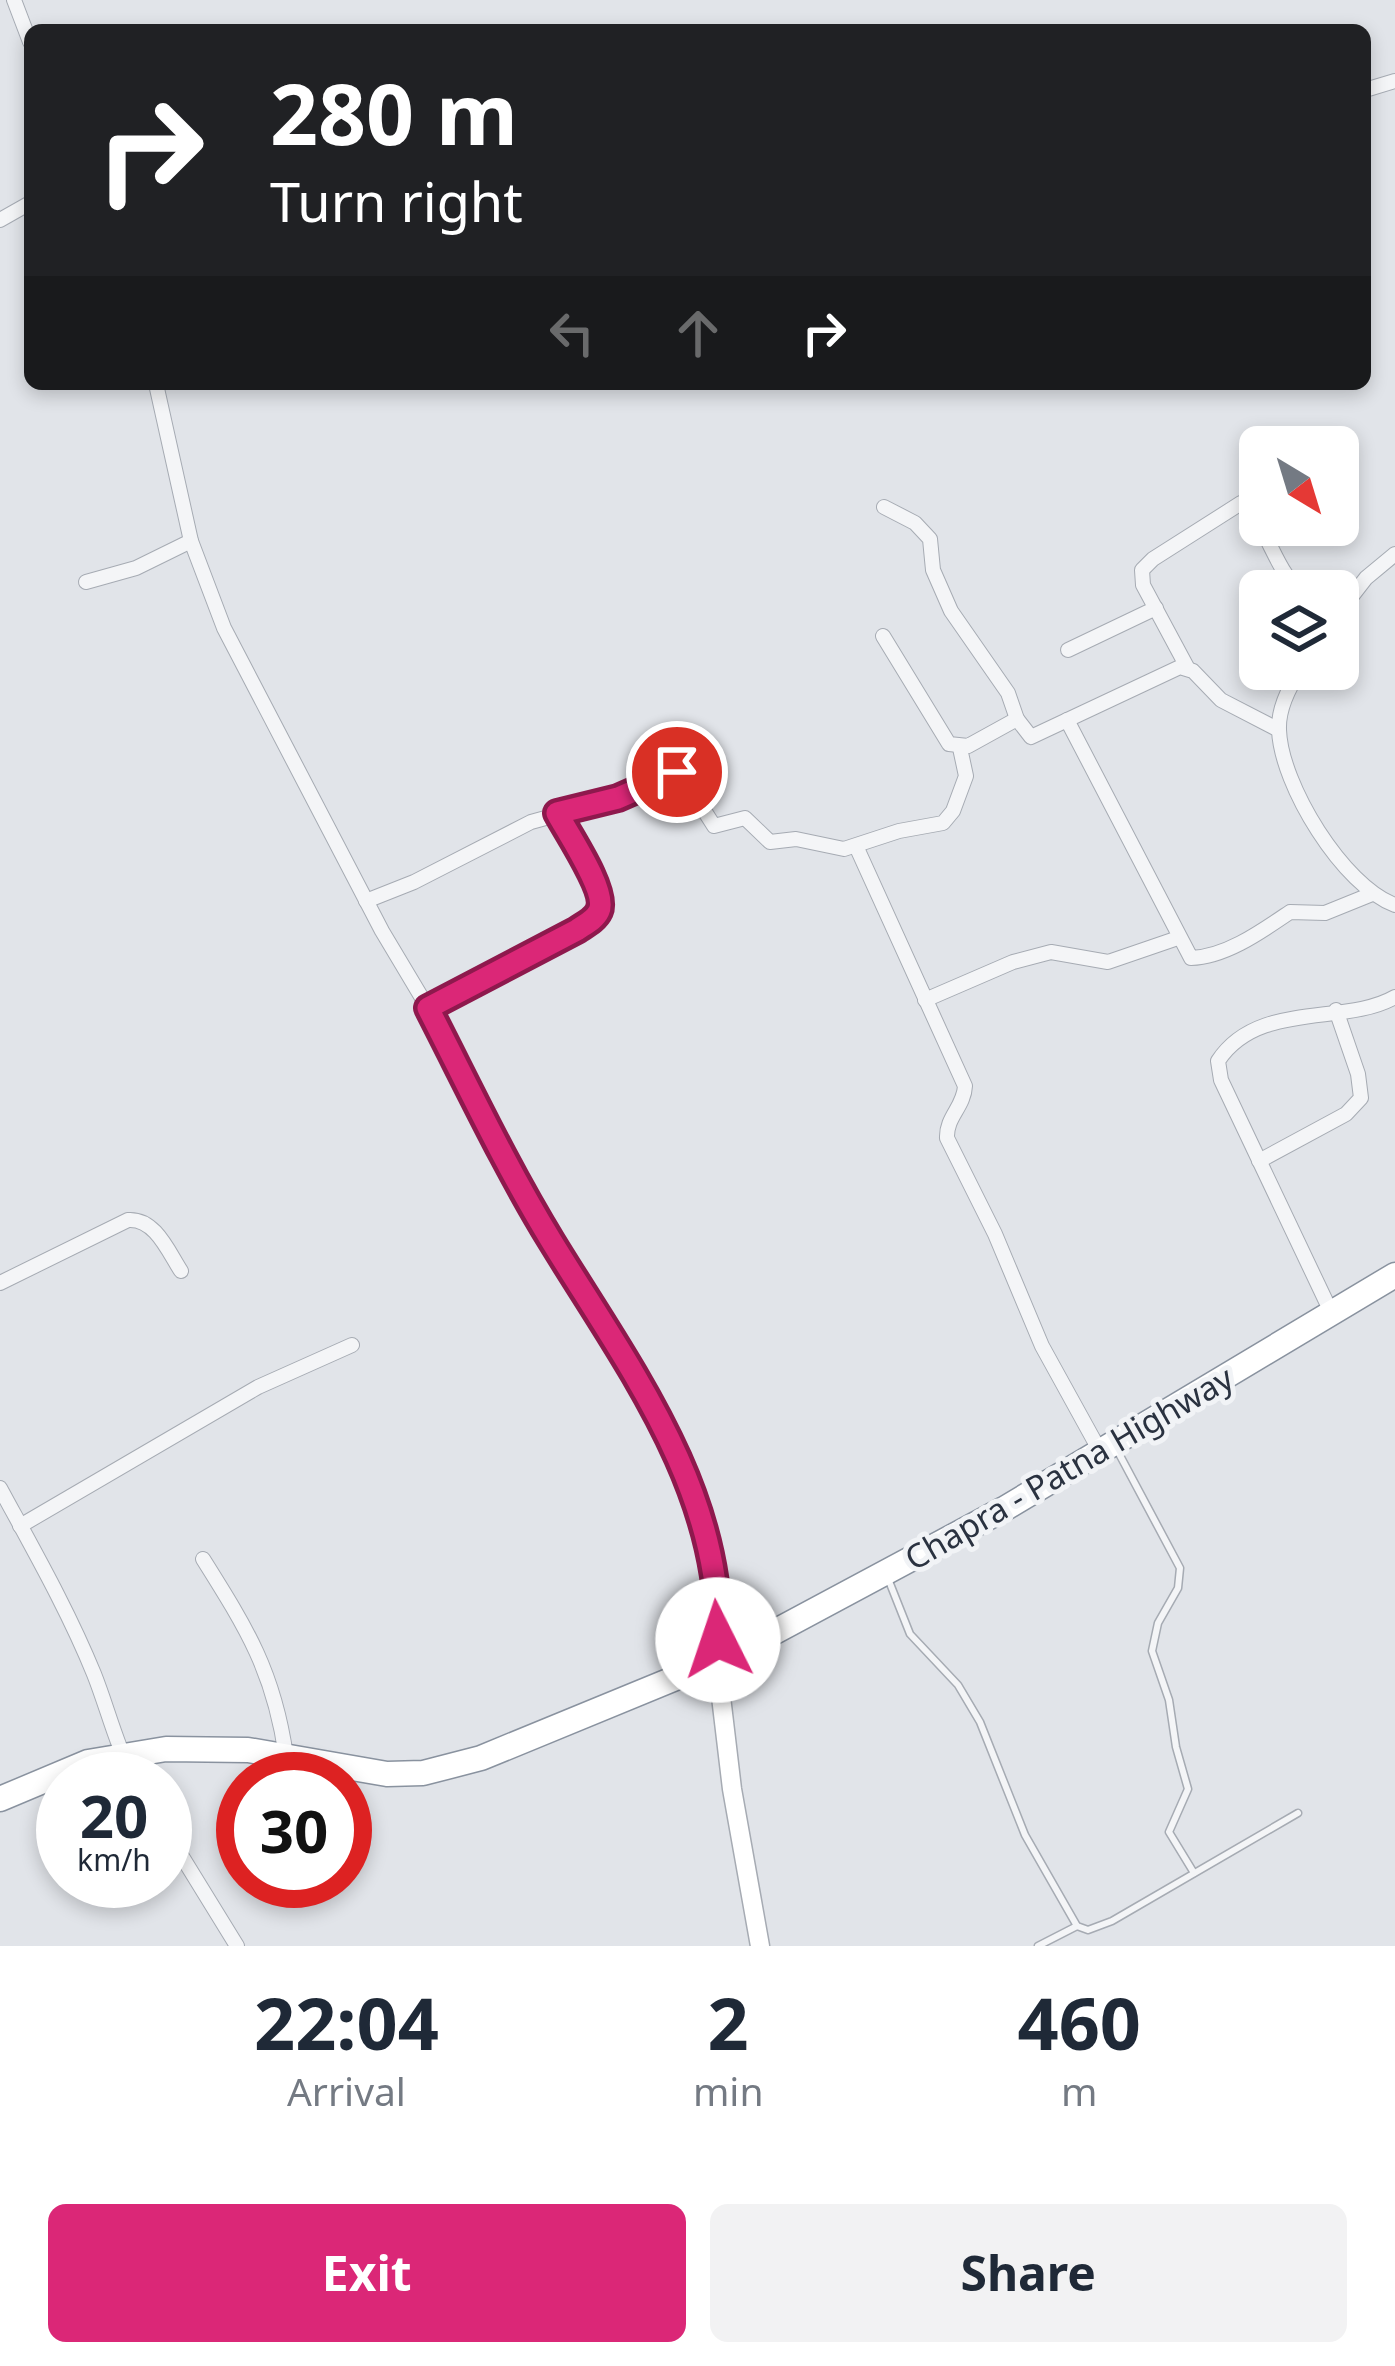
<!DOCTYPE html>
<html lang="en">
<head>
<meta charset="utf-8">
<style>
	body { margin:0; font-family:"Noto Sans",sans-serif; background:#f2f2f3; color:#1f2937; height:100vh; display:flex; flex-direction:column; font-size:45px; white-space:nowrap }
	* { box-sizing:border-box; margin:0 }
	p { font-size:39px; color:#747a83 }
	.icon { flex:none; width:66px; height:66px; fill:none; stroke:currentColor; stroke-width:2; stroke-linecap:round; stroke-linejoin:round }
	.map { position:relative; height:1946px; overflow:hidden }
	.side { display:flex; flex-direction:column; background:#fff; flex:1 }
	.side>* { flex:none }
	.top-card { position:absolute; left:24px; top:24px; width:1347px; height:366px; border-radius:18px; box-shadow:0 6px 18px #0003; background:#202124; color:#fff; overflow:hidden }
	.needle { width:78px; rotate:142deg }
	.tools { position:absolute; left:1239px; top:426px; display:grid; gap:24px }
	.tools a { display:grid; place-items:center; width:120px; height:120px; border-radius:18px; background:#fff; box-shadow:0 6px 18px #0003; font-size:60px }
	.speed { position:absolute; left:36px; top:1752px; display:flex; gap:24px; font-size:60px; font-weight:700; text-align:center }
	.speed>* { display:grid; place-content:center; width:156px; height:156px; border-radius:50%; background:#fff; box-shadow:0 6px 18px #0003; line-height:1 }
	.speed small { font-size:30px; font-weight:400 }
	.speed .limit { border:18px solid #d22; background:#fff; color:#111 }
	.pin { position:absolute; display:grid; place-items:center; width:102px; height:102px; color:#fff; margin:-51px; border:6px solid #fff; border-radius:50%; box-shadow:0 3px 12px #0007 }
	.me { position:absolute; width:132px; margin:-66px; rotate:356deg; stroke-linejoin:round; filter:drop-shadow(0 0 9px #0008) }
	.turn { display:flex; align-items:center; gap:42px; height:252px; padding:0 48px; font-size:54px }
	.turn .icon { width:156px; height:156px; stroke-width:2.5 }
	.turn b { display:block; font-size:84px; line-height:102px }
	.lanes { display:flex; align-items:center; height:114px; padding:0 48px; background:#0003; justify-content:center; gap:60px; direction:ltr }
	.lanes .off { opacity:.35 }
	.eta { display:flex; justify-content:space-evenly; align-items:center; height:204px; text-align:center }
	.eta b { font-size:72px; font-weight:700; line-height:84px }
	.cta { display:flex; gap:24px; margin-top:auto; padding:24px 48px }
	.cta a { flex:1; height:138px; border-radius:18px; background:#db2777; color:#fff; font-size:48px; font-weight:700; line-height:138px; text-align:center }
	.cta a+a { background:#f2f2f3; color:#1f2937 }
	.map>svg:first-child { display:block }
</style>
</head>
<body>
<div class="map">
<svg width="1395" height="1946" viewBox="0 0 1395 1946">
	<rect width="100%" height="100%" fill="#e1e4e9"/>
	<g fill="none" stroke-linecap="round" stroke-linejoin="round">
		<g stroke="#a6abb3" stroke-width="9">
			<g id="lane">
				<polyline points="1116,1448 1180,1568 1178,1588 1158,1623 1152,1651 1169,1700 1176,1747 1188,1789 1169,1832 1194,1873"/>
				<polyline points="887,1576 910,1634 958,1685 980,1722 1025,1835 1077,1926 1088,1930 1112,1921 1298,1813"/>
				<polyline points="1038,1946 1077,1926"/>
			</g>
		</g>
		<g stroke="#a6abb3" stroke-width="16">
			<g id="street">
				<polyline points="14,0 30,42"/>
				<polyline points="1365,90 1395,81"/>
				<polyline points="0,220 30,203"/>
				<polyline points="156,384 191,541 224,628 382,931 428,1008 551,1240 613,1333 676,1453 709,1551 719,1640"/>
				<polyline points="884,507 915,523 930,539 933,570 951,611 1008,693 1017,719 1031,737 1180,667 1193,671 1221,700 1279,730"/>
				<path d="M1264 534C1273 549 1286 585 1303 590 1320 595 1334 587 1351 595"/>
				<polyline points="86,582 136,568 191,541"/>
				<polyline points="1338,614 1366,578 1395,554"/>
				<polyline points="883,636 949,744 968,746 1017,719"/>
				<polyline points="1068,650 1156,608"/>
				<polyline points="1187,667 1143,585 1142,570 1153,559 1241,503"/>
				<path d="M1301 669C1289 687 1278 708 1279 730 1281 785 1343 886 1395 905"/>
				<path d="M1067 720 1191 958C1226 957 1262 931 1290 912L1325 913 1372 894"/>
				<path d="M856 846 965 1086C964 1107 946 1117 947 1138L995 1234 1042 1346 1101 1453"/>
				<polyline points="366,901 414,882 531,822 618,798 673,772 688,785 714,826 745,818 770,842 796,839 844,849 899,831 943,823 953,811 966,776 960,748"/>
				<polyline points="925,1000 1013,962 1051,952 1108,962 1178,938"/>
				<polyline points="428,1008 577,930 599,914 599,894 557,813"/>
				<polyline points="1259,1161 1346,1114 1361,1098 1358,1074 1336,1010"/>
				<path d="M0 1283 128 1220C155 1218 168 1251 181 1271"/>
				<path d="M1332 1314 1221 1080 1218 1061C1258 1000 1345 1026 1395 997"/>
				<path d="M0 1488C33 1549 68 1610 94 1674 108 1709 116 1746 135 1779"/>
				<polyline points="20,1526 258,1387 352,1345"/>
				<path d="M203 1559C247 1629 274 1672 286 1756"/>
				<polyline points="165,1829 237,1946"/>
			</g>
		</g>
		<g stroke="#a6abb3" stroke-width="21">
			<polyline id="secondary" points="719,1680 732,1789 760,1946"/>
		</g>
		<g stroke="#89929f" stroke-width="27">
			<g id="highway">
				<circle cx="719" cy="1660" r="20"/>
				<polyline points="737,1652 1004,1509 1395,1275"/>
				<polyline points="0,1799 88,1762 166,1749 248,1750 387,1774 423,1773 481,1758 700,1668"/>
			</g>
		</g>
		<use href="#lane" stroke="#f4f5f7" stroke-width="6"/>
		<use href="#street" stroke="#f4f5f7" stroke-width="14"/>
		<use href="#secondary" stroke="#fff" stroke-width="18"/>
		<use href="#highway" stroke="#fff" stroke-width="24"/>
	</g>
	<g fill="none" stroke-linecap="round" stroke-linejoin="round">
		<g stroke="#8e194d" stroke-width="30">
			<path id="route" d="M677 772 618 798 557 813C567 832 608 892 599 911 595 920 584 925 577 930L428 1008C468 1086 506 1167 552 1242 626 1363 723 1490 718 1640"/>
		</g>
		<use href="#route" stroke="#db2777" stroke-width="21"/>
	</g>
	<g text-anchor="middle" stroke-width="10" stroke-linejoin="round" paint-order="stroke">
		<g font-size="33" fill="#2a3240" stroke="#f1f3f6">
			<text transform="translate(1069 1468) rotate(-30)" y="12">Chapra - Patna Highway</text>
		</g>
	</g>
</svg>
<div class="tools">
<a><svg class="needle" viewBox="-14 -14 28 28"><path d="M0-13l5 13h-10z" fill="#e53935"/><path d="M0 13l5-13h-10z" fill="#747a83"/></svg></a>
<a><svg class="icon" aria-label="layers" viewBox="0 0 24 24"><path d="M12 4l9 5-9 5-9-5zM3 14l9 5 9-5"/></svg></a>
</div>
<div class="speed"><div>20<small>km/h</small></div><div class="limit">30</div></div>
<div class="pin" style="left:677px;top:772px;background:#d93025"><svg class="icon" aria-label="arrive" viewBox="0 0 24 24"><path d="M6 21V4h12l-3 4 3 4H6"/></svg></div>
<svg class="me" style="left:718px;top:1640px" viewBox="-20 -20 40 40"><circle r="19" fill="#fff"/><path d="M0-13L10 11 0 6-10 11z" fill="#db2777"/></svg>
<div class="top-card">
<div class="turn"><svg class="icon" aria-label="right" viewBox="0 0 24 24"><path d="M7 20v-9h11M14 6l5 5-5 5"/></svg><div><b>280 m</b>Turn right</div></div>
<div class="lanes"><svg class="icon off" aria-label="left" viewBox="0 0 24 24"><path d="M17 20v-9H6M10 6l-5 5 5 5"/></svg><svg class="icon off" aria-label="ahead" viewBox="0 0 24 24"><path d="M12 20V5M6 11l6-6 6 6"/></svg><svg class="icon" aria-label="right" viewBox="0 0 24 24"><path d="M7 20v-9h11M14 6l5 5-5 5"/></svg></div>
</div>
</div>
<section class="side">
<div class="eta">
<div><b>22:04</b><p>Arrival</p></div>
<div><b>2</b><p>min</p></div>
<div><b>460</b><p>m</p></div>
</div>
<div class="cta"><a>Exit</a><a>Share</a></div>
</section>
</body>
</html>
